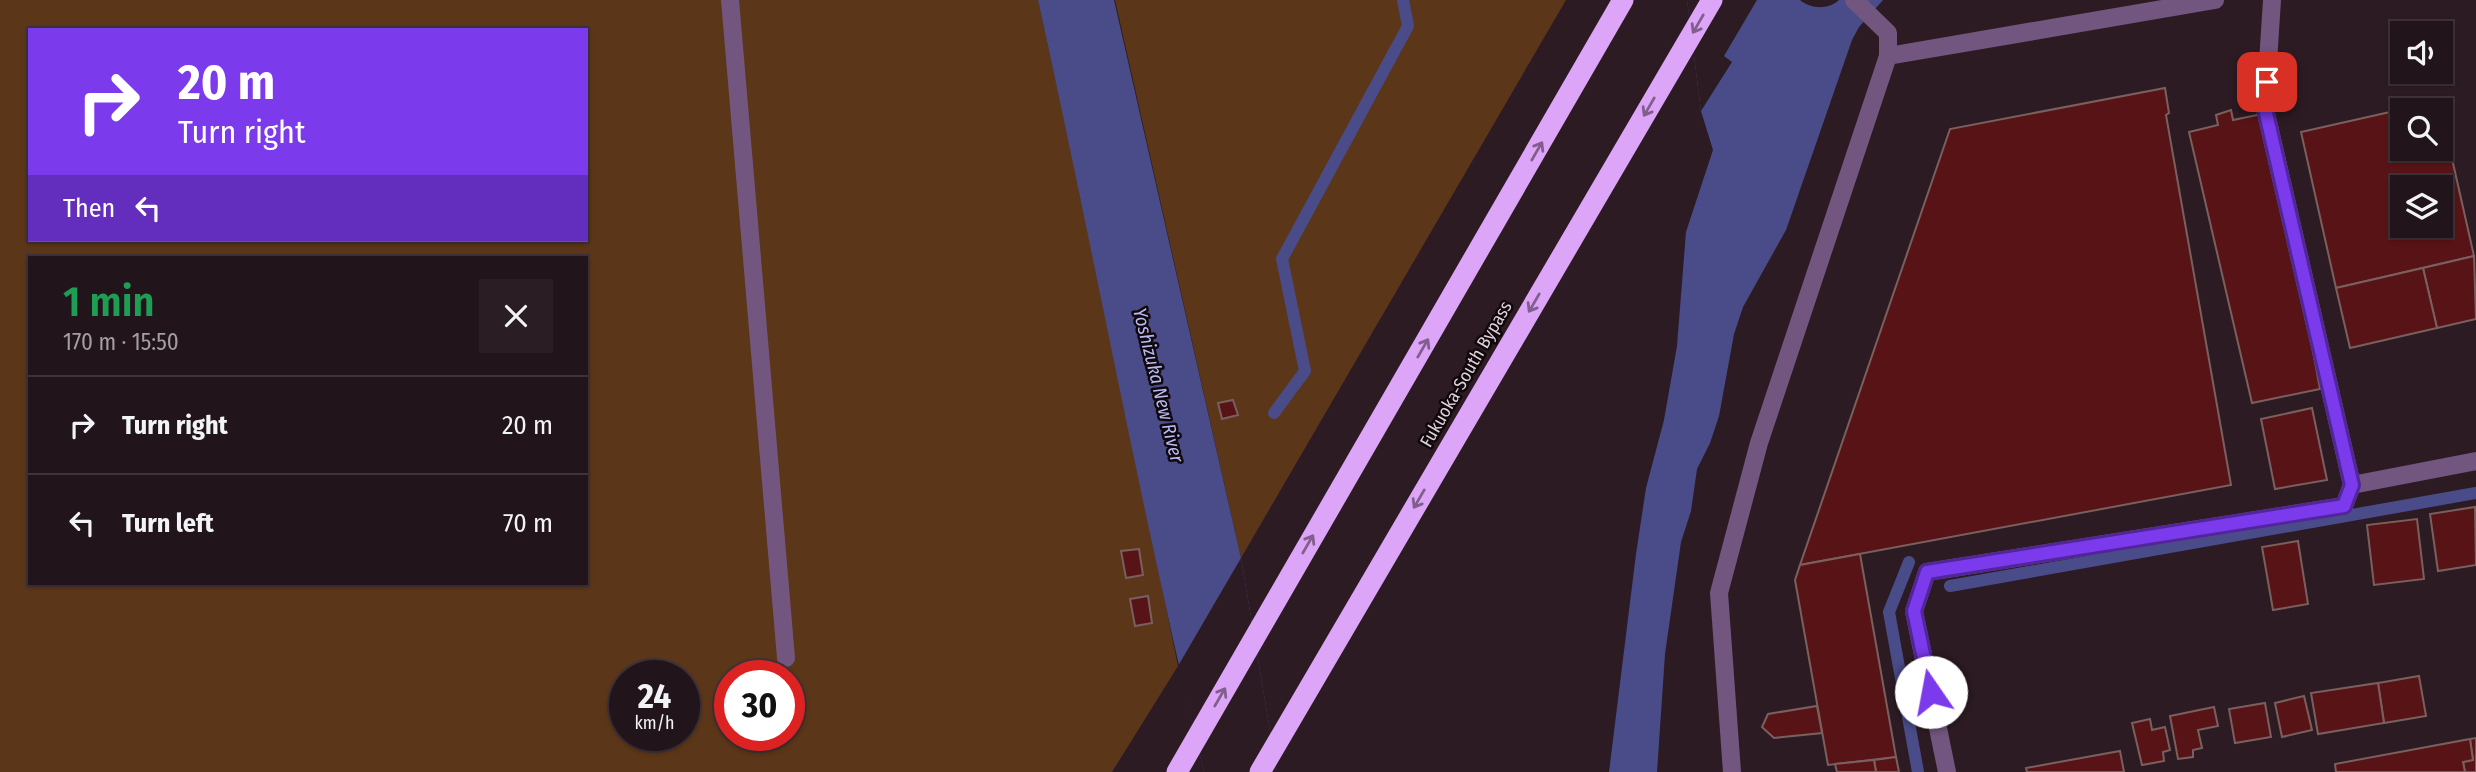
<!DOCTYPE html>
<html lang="en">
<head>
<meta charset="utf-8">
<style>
	body { margin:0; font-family:"Fira Sans Condensed",sans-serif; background:#2a1d24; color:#f1f3f6; height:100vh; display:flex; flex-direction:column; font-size:26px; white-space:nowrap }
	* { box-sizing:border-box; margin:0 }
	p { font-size:23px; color:#a29ea3 }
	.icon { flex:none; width:38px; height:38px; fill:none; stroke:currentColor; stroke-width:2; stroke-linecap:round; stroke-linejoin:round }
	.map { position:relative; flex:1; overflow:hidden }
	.side { position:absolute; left:28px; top:256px; width:560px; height:329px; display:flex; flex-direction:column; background:#22141b; border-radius:0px; box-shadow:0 2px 5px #0004,0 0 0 2px #3f333a }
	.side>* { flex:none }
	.top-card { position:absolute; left:28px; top:28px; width:560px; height:214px; border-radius:0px; box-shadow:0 2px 5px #0004,0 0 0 2px #3f333a; background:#7c3aed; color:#fff; overflow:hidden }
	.buttons { position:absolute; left:2390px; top:21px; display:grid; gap:14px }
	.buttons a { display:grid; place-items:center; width:63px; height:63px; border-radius:0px; background:#22141b; box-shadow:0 2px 5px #0004,0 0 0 2px #3f333a; font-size:35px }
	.speed { position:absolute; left:609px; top:660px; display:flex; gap:14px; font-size:35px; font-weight:700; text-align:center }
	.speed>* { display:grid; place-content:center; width:91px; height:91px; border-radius:50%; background:#22141b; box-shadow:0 2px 5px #0004,0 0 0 2px #3f333a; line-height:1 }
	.speed small { font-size:18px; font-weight:400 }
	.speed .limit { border:10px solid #d22; background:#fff; color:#111 }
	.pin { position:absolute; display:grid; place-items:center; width:60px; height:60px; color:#fff; margin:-30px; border-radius:14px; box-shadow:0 4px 10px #0006 }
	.me { position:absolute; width:77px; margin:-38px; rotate:348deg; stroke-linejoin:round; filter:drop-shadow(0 0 5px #0008) }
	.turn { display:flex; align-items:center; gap:24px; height:147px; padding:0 35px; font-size:32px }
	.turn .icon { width:91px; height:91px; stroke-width:2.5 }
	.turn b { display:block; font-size:49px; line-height:60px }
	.then { display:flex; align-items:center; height:66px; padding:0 35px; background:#0003; gap:14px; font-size:26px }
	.round { display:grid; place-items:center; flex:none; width:74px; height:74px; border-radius:0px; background:#2a1d24 }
	.head { display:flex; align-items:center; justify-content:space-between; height:119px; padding:0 35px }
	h1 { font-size:42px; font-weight:600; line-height:52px; color:#1e9e55 }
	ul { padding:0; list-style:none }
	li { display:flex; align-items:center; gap:21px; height:98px; padding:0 35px; border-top:2px solid #3f333a }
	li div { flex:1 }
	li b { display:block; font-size:26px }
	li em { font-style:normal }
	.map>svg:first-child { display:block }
</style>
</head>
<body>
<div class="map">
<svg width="2476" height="772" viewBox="0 0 2476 772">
	<rect width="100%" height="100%" fill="#2d1b24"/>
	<g fill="#5b3618" fill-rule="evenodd">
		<path d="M0 0H1038L1087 220 1178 666 1112 772H0ZM30 30H586V240H30ZM30 257H586V583H30ZM625 676H684V735H625ZM730 676H789V735H730Z"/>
		<polygon points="1115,0 1566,0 1241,558"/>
	</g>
	<g fill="#4a4c8a">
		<path d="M1038 0H1114L1241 558 1277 772H1204C1142 516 1095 257 1038 0Z"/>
		<path d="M1687 0H1800C1810 9 1828 10 1839 0H1883L1859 27 1852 40 1786 230 1743 307 1734 334 1719 416 1710 443 1697 469 1691 511 1681 542 1665 654 1657 772H1609L1636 554 1646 488 1664 420 1677 346 1686 232 1713 150 1701 111Z"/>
	</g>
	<g fill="#2d1b24">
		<polygon points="1687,0 1757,0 1724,56 1732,62 1701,111"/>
		<polygon points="1241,558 1277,772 1204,772 1178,666"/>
	</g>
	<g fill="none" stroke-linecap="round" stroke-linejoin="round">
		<g stroke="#4a4c8a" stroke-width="12">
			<polyline points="1274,413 1305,371 1282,259 1408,26 1403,0"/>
			<polyline points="1909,562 1889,612 1918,772"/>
			<polyline points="1950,586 2476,493"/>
		</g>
	</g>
	<g fill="#581316" stroke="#79605e" stroke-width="2" fill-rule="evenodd">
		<polygon points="2165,88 2169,113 2166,115 2231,485 1800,565 1950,129"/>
		<path d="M2439 101 2441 110H2403V149H2441V110L2474 256 2336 288 2301 132ZM2403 187H2441V226H2403Z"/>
		<polygon points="2231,110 2233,120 2262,114 2298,268 2320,389 2252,403 2189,132 2218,125 2216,115"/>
		<polygon points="2474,256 2476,319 2437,328 2423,268"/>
		<polygon points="2423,268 2437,328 2350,348 2336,288"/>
		<polygon points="1233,400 1238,415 1222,419 1218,403"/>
		<polygon points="2312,408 2327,480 2275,489 2261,419"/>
		<polygon points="2475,507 2476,565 2438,571 2430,514"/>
		<polygon points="2417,519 2424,579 2374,585 2367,525"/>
		<polygon points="2298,541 2308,604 2273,610 2262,547"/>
		<polygon points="1139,549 1143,575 1126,578 1121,551"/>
		<polygon points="1860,554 1896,757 1828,765 1795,580 1800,565"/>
		<polygon points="1148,596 1152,623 1135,626 1130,599"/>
		<polygon points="2419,676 2426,716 2384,723 2378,683"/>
		<polygon points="2378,683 2384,723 2318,734 2311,693"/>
		<polygon points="2304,696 2312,730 2282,737 2275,703"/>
		<polygon points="2265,703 2271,737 2235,743 2229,709"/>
		<polygon points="1817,706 1822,733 1774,738 1762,727 1768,714"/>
		<polygon points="2214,707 2218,726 2198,730 2202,748 2193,750 2193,757 2178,759 2170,716"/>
		<polygon points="2150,719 2152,730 2165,727 2170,750 2163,752 2164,761 2142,765 2132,723"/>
		<polygon points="2476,738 2476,772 2465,772 2463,762 2473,760 2470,739"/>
		<polygon points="2470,739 2473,760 2463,762 2465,772 2336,772 2335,764"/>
		<polygon points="2120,751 2124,772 2027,772 2026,768"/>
		<polygon points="1896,757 1899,772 1876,772 1874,760"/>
		<polygon points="1874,760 1876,772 1837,772 1835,764"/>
	</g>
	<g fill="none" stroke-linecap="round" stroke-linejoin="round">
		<g stroke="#72567f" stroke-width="18">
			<polyline points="730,0 786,658"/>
			<polyline points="1888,56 2215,0"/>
			<polyline points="2352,485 2476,461"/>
			<polyline points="1732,772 1719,593 1759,443 1888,56 1888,33 1854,0"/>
			<polyline points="1947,772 1914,611 1927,572 2344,506 2352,485 2265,109 2272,0"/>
		</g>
		<g stroke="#dda5f7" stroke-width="21">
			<polyline points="1177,772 1623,0"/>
			<polyline points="1260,772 1712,0"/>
		</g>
	</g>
	<defs><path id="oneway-shaft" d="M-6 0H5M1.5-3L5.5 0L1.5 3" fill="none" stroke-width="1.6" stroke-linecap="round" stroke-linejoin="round" transform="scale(1.75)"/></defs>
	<g stroke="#815e8d">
		<use href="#oneway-shaft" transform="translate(1698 24) rotate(120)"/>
		<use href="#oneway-shaft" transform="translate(1649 107) rotate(120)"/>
		<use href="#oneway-shaft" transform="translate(1537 151) rotate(-60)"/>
		<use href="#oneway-shaft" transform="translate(1534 303) rotate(120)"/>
		<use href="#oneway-shaft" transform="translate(1423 348) rotate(-60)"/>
		<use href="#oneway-shaft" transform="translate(1419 499) rotate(120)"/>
		<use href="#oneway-shaft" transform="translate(1308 544) rotate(-60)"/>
		<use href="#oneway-shaft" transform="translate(1220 697) rotate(-60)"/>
	</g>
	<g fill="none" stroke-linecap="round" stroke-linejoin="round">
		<g stroke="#51269a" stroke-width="18">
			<polyline id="route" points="1931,692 1914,611 1927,572 2344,506 2352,485 2265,109 2267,82"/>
		</g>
		<use href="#route" stroke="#7c3aed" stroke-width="12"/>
	</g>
	<g text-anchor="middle" stroke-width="5" stroke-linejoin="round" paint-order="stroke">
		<g font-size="18" fill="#dfd2d7" stroke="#10080c">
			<text transform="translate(1466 374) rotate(-60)" y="6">Fukuoka-South Bypass</text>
		</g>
		<g font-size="19" font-style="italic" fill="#b6bcf3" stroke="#10080c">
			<text transform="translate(1159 385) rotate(76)" y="7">Yoshizuka New River</text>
		</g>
	</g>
</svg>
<div class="buttons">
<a><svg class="icon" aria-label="sound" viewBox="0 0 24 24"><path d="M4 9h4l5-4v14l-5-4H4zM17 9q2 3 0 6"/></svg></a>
<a><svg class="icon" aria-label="search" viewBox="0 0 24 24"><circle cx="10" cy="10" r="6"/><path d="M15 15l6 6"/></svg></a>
<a><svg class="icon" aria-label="layers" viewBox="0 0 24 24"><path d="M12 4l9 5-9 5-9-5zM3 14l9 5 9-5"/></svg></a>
</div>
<div class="speed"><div>24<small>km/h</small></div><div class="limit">30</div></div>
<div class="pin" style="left:2267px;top:82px;background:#d93025"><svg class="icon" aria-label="arrive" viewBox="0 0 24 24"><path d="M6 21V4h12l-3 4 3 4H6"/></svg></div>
<svg class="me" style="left:1931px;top:692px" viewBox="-20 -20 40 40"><circle r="19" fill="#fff"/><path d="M0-13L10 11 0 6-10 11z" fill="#7c3aed"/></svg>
<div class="top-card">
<div class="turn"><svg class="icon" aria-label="right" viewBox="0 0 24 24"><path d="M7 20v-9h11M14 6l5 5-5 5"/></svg><div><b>20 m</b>Turn right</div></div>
<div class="then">Then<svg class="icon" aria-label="left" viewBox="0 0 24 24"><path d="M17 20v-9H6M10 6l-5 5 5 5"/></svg></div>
</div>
<section class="side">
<div class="head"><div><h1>1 min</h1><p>170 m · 15:50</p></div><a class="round"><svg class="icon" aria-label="close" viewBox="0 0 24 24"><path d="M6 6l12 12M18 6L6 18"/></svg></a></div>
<ul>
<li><svg class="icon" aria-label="right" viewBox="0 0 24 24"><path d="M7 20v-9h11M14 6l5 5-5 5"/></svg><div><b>Turn right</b></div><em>20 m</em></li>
<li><svg class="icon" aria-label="left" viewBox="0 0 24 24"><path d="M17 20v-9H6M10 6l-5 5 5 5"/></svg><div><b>Turn left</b></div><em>70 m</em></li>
</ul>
</section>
</div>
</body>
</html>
